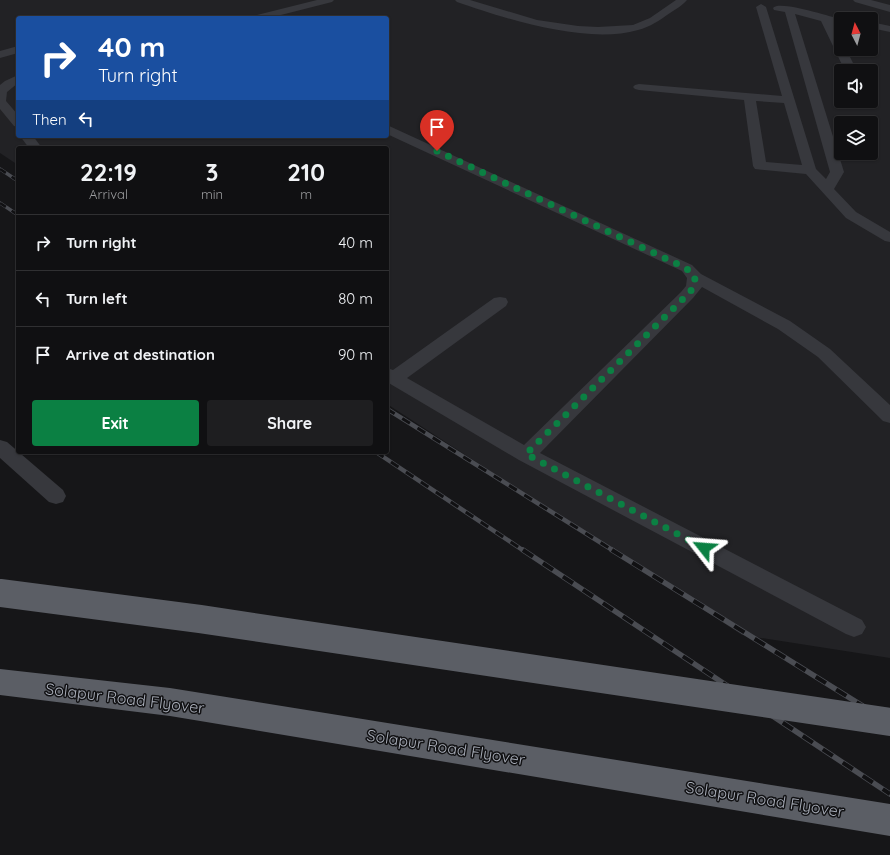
<!DOCTYPE html>
<html lang="en">
<head>
<meta charset="utf-8">
<style>
	body { margin:0; font-family:Quicksand,sans-serif; background:#1e1e20; color:#f1f3f6; height:100vh; display:flex; flex-direction:column; font-size:15px; white-space:nowrap }
	* { box-sizing:border-box; margin:0 }
	p { font-size:13px; color:#9c9d9f }
	.icon { flex:none; width:22px; height:22px; fill:none; stroke:currentColor; stroke-width:2; stroke-linecap:round; stroke-linejoin:round }
	.map { position:relative; flex:1; overflow:hidden }
	.drawer { position:absolute; left:16px; top:146px; width:373px; height:308px; display:flex; flex-direction:column; background:#101012; border-radius:4px; box-shadow:0 1px 3px #0004,0 0 0 1px #303032 }
	.drawer>* { flex:none }
	.hud { position:absolute; left:16px; top:16px; width:373px; height:122px; border-radius:4px; box-shadow:0 1px 3px #0004,0 0 0 1px #303032; background:#1a4fa0; color:#fff; overflow:hidden }
	.needle { width:26px; rotate:354deg }
	.controls { position:absolute; left:834px; top:12px; display:grid; gap:8px }
	.controls a { display:grid; place-items:center; width:44px; height:44px; border-radius:4px; background:#101012; box-shadow:0 1px 3px #0004,0 0 0 1px #303032; font-size:20px }
	.pin { position:absolute; display:grid; place-items:center; width:34px; height:34px; color:#fff; margin:-41px -17px; border-radius:50% 50% 50% 0; rotate:-45deg; box-shadow:0 0 4px #0007 }
	.pin .icon { rotate:45deg }
	.me { position:absolute; width:44px; margin:-22px; rotate:298deg; stroke-linejoin:round; filter:drop-shadow(0 0 3px #0008) }
	.turn { display:flex; align-items:center; gap:14px; height:84px; padding:0 16px; font-size:18px }
	.turn .icon { width:52px; height:52px; stroke-width:2.5 }
	.turn b { display:block; font-size:28px; line-height:34px }
	.then { display:flex; align-items:center; height:38px; padding:0 16px; background:#0003; gap:8px; font-size:15px }
	.eta { display:flex; justify-content:space-evenly; align-items:center; height:68px; text-align:center }
	.eta b { font-size:24px; font-weight:800; line-height:28px }
	.action { display:flex; gap:8px; margin-top:auto; padding:8px 16px }
	.action a { flex:1; height:46px; border-radius:4px; background:#0b8043; color:#fff; font-size:16px; font-weight:800; line-height:46px; text-align:center }
	.action a+a { background:#1e1e20; color:#f1f3f6 }
	ul { padding:0; list-style:none }
	li { display:flex; align-items:center; gap:12px; height:56px; padding:0 16px; border-top:1px solid #303032 }
	li div { flex:1 }
	li b { display:block; font-size:15px }
	li em { font-style:normal }
	.map>svg:first-child { display:block }
</style>
</head>
<body>
<div class="map">
<svg width="890" height="855" viewBox="0 0 890 855">
	<rect width="100%" height="100%" fill="#161618"/>
	<path fill="#222225" fill-rule="evenodd" d="M0 0H890V658L742 635 387 404V148H18V165L0 153ZM18 18H387V136H18ZM841 19H871V49H841ZM841 71H871V101H841ZM841 123H871V153H841Z"/>
	<g fill="none" stroke-linecap="round" stroke-linejoin="round">
		<g fill="#37383d" fill-rule="evenodd">
			<polygon points="317,0 334,0 332,2 269,18 252,18 253,16"/>
			<path d="M455 0H470L537 20 578 26 598 27 633 25 650 18 676 0H687C683 5 676 9 670 13 660 20 650 27 638 30 587 45 506 19 457 2Z"/>
			<path d="M761 4 766 7 816 169 826 179 830 172 785 12 774 10 773 8C780 0 829 17 841 19V25L833 24 841 40V49H846L857 71H845L821 21 795 14 844 172 834 189 856 212 890 232V242L885 241 846 218 806 174 755 169 753 166 744 100 639 90 635 89 633 87 635 85 639 84 782 96 756 7ZM756 101 784 103 802 165 766 162Z"/>
			<polygon points="871,22 890,26 890,32 871,28"/>
			<polygon points="18,46 18,53 0,58 0,51"/>
			<polygon points="18,75 18,83 7,92 6,101 18,115 18,127 14,126 0,109 0,85 5,81"/>
			<polygon points="871,100 874,106 872,109 864,109 860,101 871,101"/>
			<polygon points="387,125 692,265 701,274 790,321 830,349 890,405 890,423 883,421 818,357 778,329 702,287 693,298 540,453 862,620 866,627 862,634 854,637 846,634 519,460 387,382 387,368 393,370 494,298 500,297 506,298 508,302 506,306 407,378 524,445 681,292 686,286 687,278 682,271 387,134"/>
			<polygon points="20,136 33,136 42,148 29,148"/>
			<polygon points="0,440 7,442 63,490 66,496 63,502 56,504 49,502 0,458"/>
		</g>
		<polygon fill="#37383d" fill-rule="evenodd" points="853,0 871,0 890,5 890,12 855,2"/>
		<polygon fill="#5b5e65" fill-rule="evenodd" points="0,669 170,688 890,804 890,836 170,716 0,695"/>
		<g stroke="#4a4c52" stroke-width="3.5">
			<g id="rail-far2">
				<polyline points="0,169 18,181"/>
				<polyline points="0,203 18,215"/>
			</g>
		</g>
		<g stroke="#4a4c52" stroke-width="4.5">
			<g id="rail-far1">
				<polyline points="387,409 614,551"/>
				<polyline points="376,452 524,551"/>
			</g>
		</g>
		<g stroke="#4a4c52" stroke-width="5.5">
			<g id="rail">
				<polyline points="523,550 890,794"/>
				<polyline points="612,550 890,723"/>
			</g>
		</g>
		<use href="#rail-far2" stroke="#111113" stroke-width="2.5" stroke-dasharray="7" stroke-linecap="butt"/>
		<use href="#rail-far1" stroke="#111113" stroke-width="3" stroke-dasharray="9" stroke-linecap="butt"/>
		<use href="#rail" stroke="#111113" stroke-width="4" stroke-dasharray="12" stroke-linecap="butt"/>
		<polyline stroke="#5b5e65" stroke-width="28" points="0,593 200,619 890,722"/>
	</g>
	<g fill="none" stroke-linecap="round" stroke-linejoin="round">
		<polyline stroke="#0b8043" stroke-width="7" stroke-dasharray="0 12.6" points="437,151 686,268 695,277 694,287 687,295 526,454 704,548"/>
	</g>
	<g text-anchor="middle" stroke-width="3" stroke-linejoin="round" paint-order="stroke">
		<g font-size="16" fill="#a8adb8" stroke="#111113">
			<text transform="translate(125 698) rotate(7)" y="6">Solapur Road Flyover</text>
			<text transform="translate(446 747) rotate(9)" y="6">Solapur Road Flyover</text>
			<text transform="translate(765 799) rotate(9)" y="6">Solapur Road Flyover</text>
		</g>
	</g>
</svg>
<div class="controls">
<a><svg class="needle" viewBox="-14 -14 28 28"><path d="M0-13l5 13h-10z" fill="#e53935"/><path d="M0 13l5-13h-10z" fill="#9c9d9f"/></svg></a>
<a><svg class="icon" aria-label="sound" viewBox="0 0 24 24"><path d="M4 9h4l5-4v14l-5-4H4zM17 9q2 3 0 6"/></svg></a>
<a><svg class="icon" aria-label="layers" viewBox="0 0 24 24"><path d="M12 4l9 5-9 5-9-5zM3 14l9 5 9-5"/></svg></a>
</div>
<div class="pin" style="left:437px;top:151px;background:#d93025"><svg class="icon" aria-label="arrive" viewBox="0 0 24 24"><path d="M6 21V4h12l-3 4 3 4H6"/></svg></div>
<svg class="me" style="left:704px;top:548px" viewBox="-20 -20 40 40"><path d="M0-17L14 15 0 8-14 15z" fill="#0b8043" stroke="#fff" stroke-width="4"/></svg>
<div class="hud">
<div class="turn"><svg class="icon" aria-label="right" viewBox="0 0 24 24"><path d="M7 20v-9h11M14 6l5 5-5 5"/></svg><div><b>40 m</b>Turn right</div></div>
<div class="then">Then<svg class="icon" aria-label="left" viewBox="0 0 24 24"><path d="M17 20v-9H6M10 6l-5 5 5 5"/></svg></div>
</div>
<section class="drawer">
<div class="eta">
<div><b>22:19</b><p>Arrival</p></div>
<div><b>3</b><p>min</p></div>
<div><b>210</b><p>m</p></div>
</div>
<ul>
<li><svg class="icon" aria-label="right" viewBox="0 0 24 24"><path d="M7 20v-9h11M14 6l5 5-5 5"/></svg><div><b>Turn right</b></div><em>40 m</em></li>
<li><svg class="icon" aria-label="left" viewBox="0 0 24 24"><path d="M17 20v-9H6M10 6l-5 5 5 5"/></svg><div><b>Turn left</b></div><em>80 m</em></li>
<li><svg class="icon" aria-label="arrive" viewBox="0 0 24 24"><path d="M6 21V4h12l-3 4 3 4H6"/></svg><div><b>Arrive at destination</b></div><em>90 m</em></li>
</ul>
<div class="action"><a>Exit</a><a>Share</a></div>
</section>
</div>
</body>
</html>
